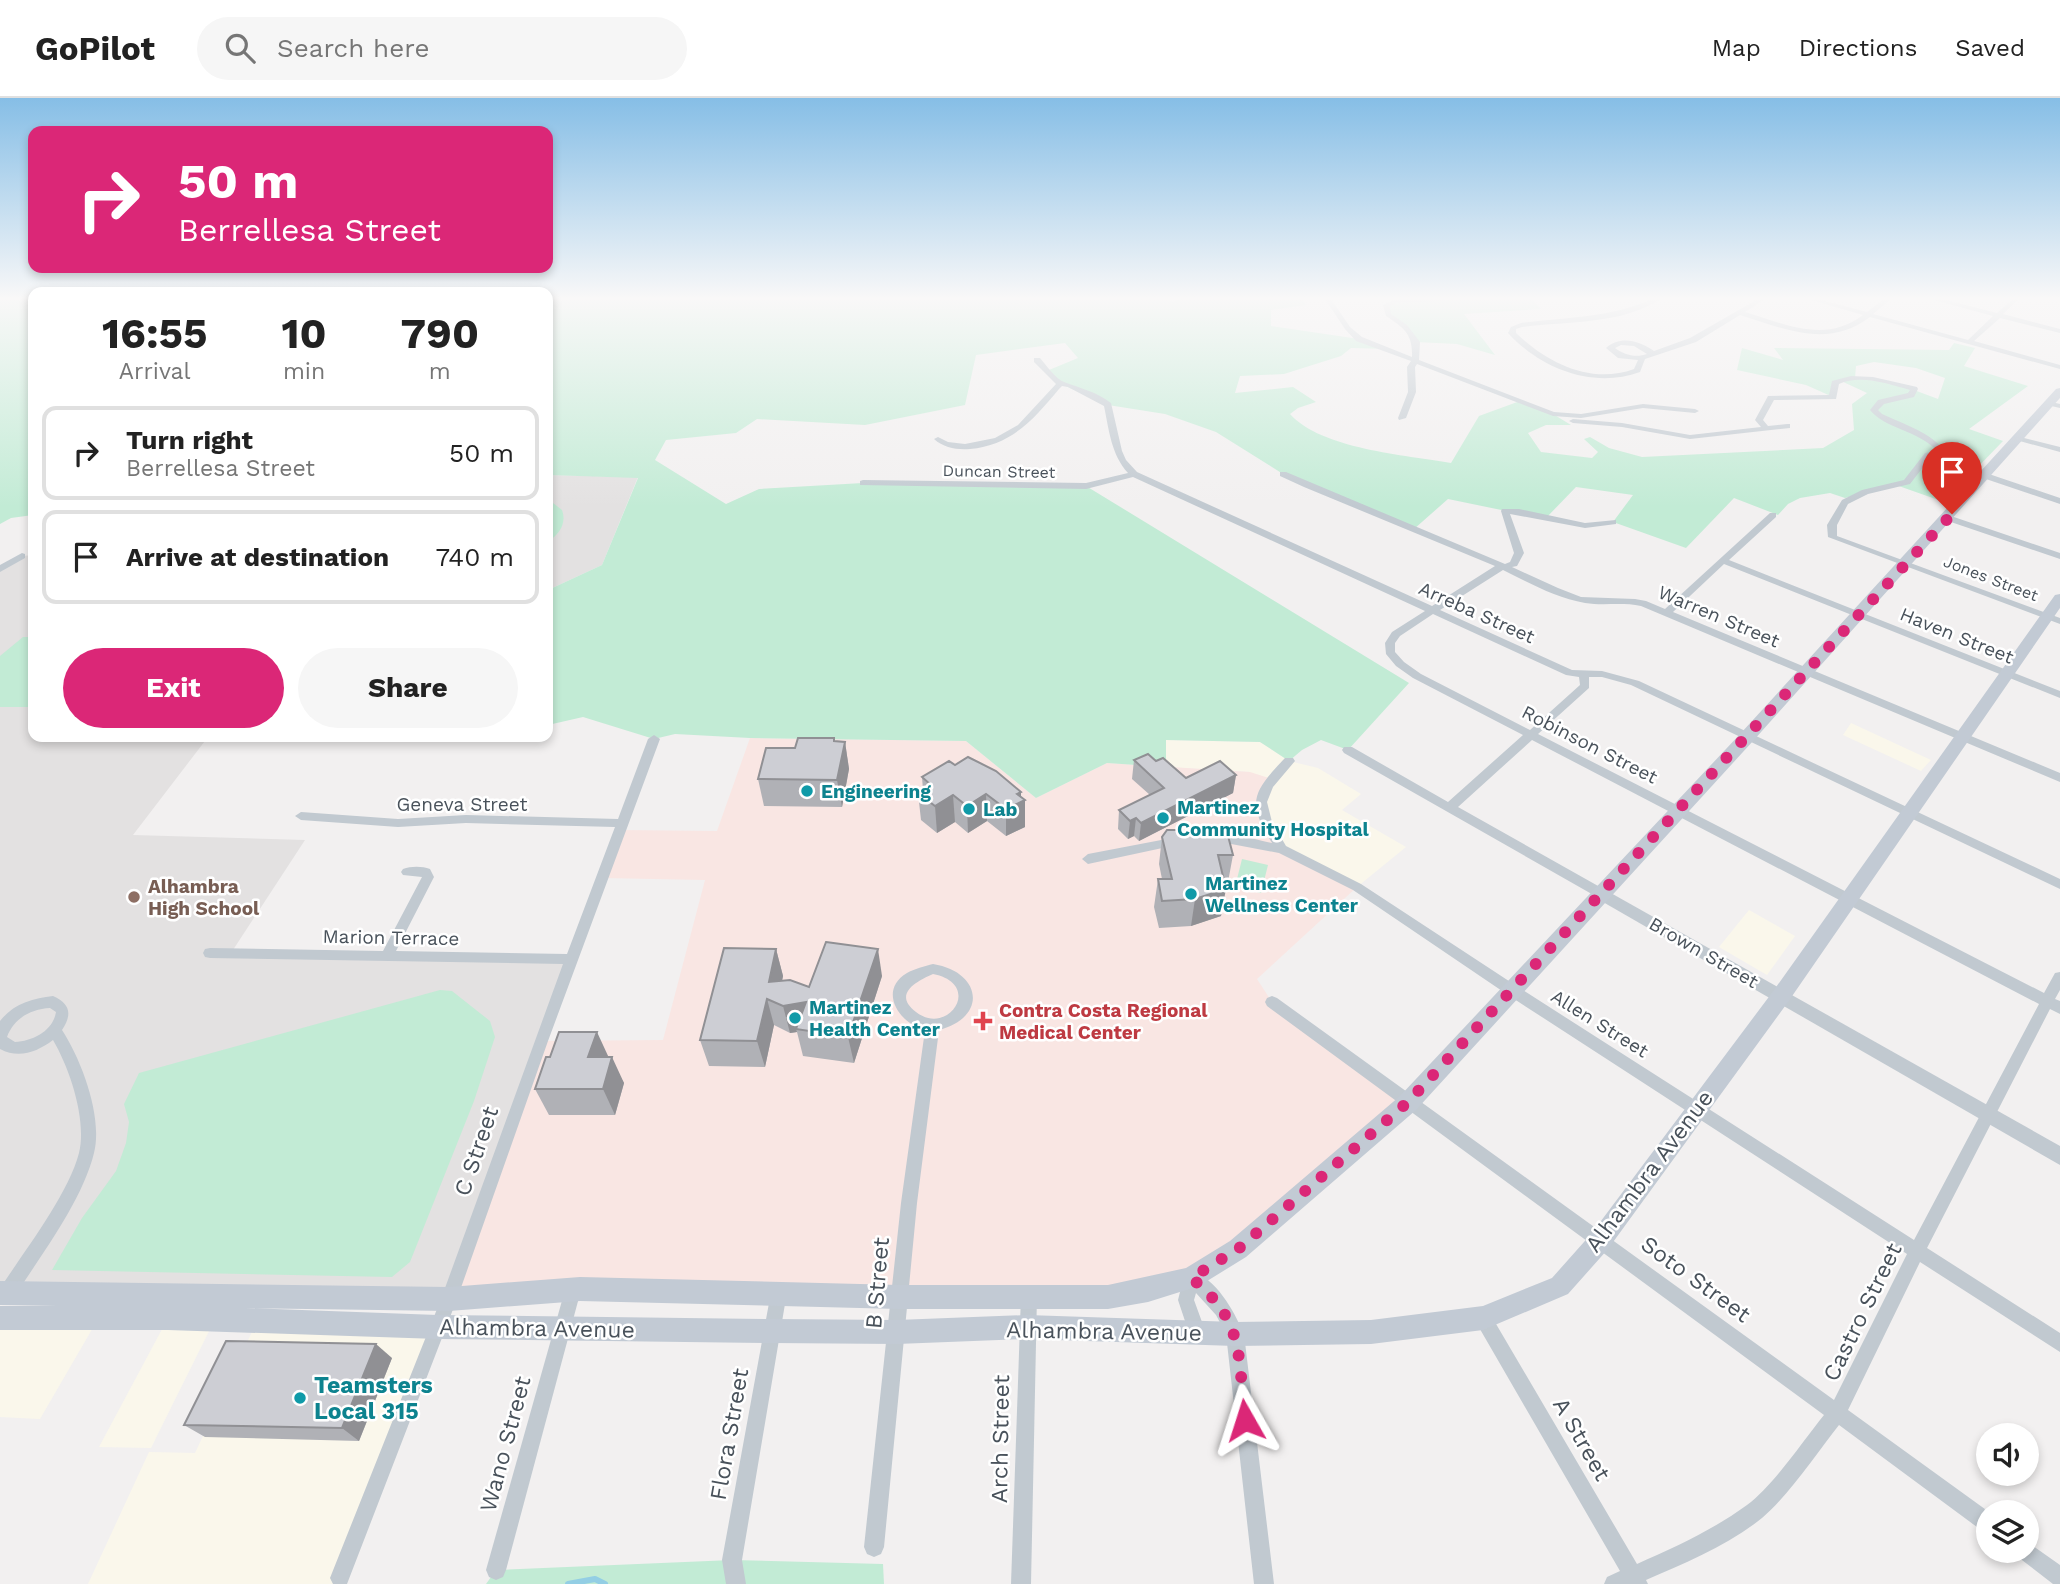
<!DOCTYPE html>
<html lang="en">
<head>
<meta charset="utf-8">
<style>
	body { margin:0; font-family:"Work Sans",sans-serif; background:#f6f6f6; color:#222; height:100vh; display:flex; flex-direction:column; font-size:26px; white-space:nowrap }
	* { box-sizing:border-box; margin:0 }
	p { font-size:23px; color:#767676 }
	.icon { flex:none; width:38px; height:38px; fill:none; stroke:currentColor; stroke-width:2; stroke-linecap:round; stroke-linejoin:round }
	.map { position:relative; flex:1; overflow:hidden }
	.sheet { position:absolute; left:28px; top:189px; width:525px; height:455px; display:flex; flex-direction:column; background:#fff; border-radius:14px; box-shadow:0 4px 10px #0003 }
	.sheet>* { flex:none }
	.hud { position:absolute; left:28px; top:28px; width:525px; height:147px; border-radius:14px; box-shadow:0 4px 10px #0003; background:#db2777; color:#fff; overflow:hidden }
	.fabs { position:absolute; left:1976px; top:1325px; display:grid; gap:14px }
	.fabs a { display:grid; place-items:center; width:63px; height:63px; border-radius:50%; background:#fff; box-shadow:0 4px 10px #0003; font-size:35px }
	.pin { position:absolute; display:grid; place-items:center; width:60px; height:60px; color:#fff; margin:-72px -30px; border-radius:50% 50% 50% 0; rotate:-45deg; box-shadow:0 0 7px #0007 }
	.pin .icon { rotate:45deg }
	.me { position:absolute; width:77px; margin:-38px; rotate:354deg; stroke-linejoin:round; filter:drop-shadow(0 0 5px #0008) }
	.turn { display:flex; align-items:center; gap:24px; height:147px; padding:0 35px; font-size:32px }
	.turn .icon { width:91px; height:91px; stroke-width:2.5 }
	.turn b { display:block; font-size:49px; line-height:60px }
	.eta { display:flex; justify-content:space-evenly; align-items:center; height:119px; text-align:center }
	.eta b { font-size:42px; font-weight:700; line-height:49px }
	.cta { display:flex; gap:14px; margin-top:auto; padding:14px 35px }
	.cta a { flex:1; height:80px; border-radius:42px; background:#db2777; color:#fff; font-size:28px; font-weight:700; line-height:80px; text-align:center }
	.cta a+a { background:#f6f6f6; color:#222 }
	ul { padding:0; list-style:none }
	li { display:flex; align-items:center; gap:21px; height:94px; margin:0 14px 10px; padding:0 21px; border:4px solid #e0e0e0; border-radius:14px }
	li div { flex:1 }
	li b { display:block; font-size:26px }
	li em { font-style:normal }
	header { display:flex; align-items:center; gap:42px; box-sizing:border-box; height:98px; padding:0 35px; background:#fff; border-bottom:2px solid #e0e0e0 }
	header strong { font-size:33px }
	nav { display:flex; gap:38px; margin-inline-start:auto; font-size:24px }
	.search { width:490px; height:63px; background:#f6f6f6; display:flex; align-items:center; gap:18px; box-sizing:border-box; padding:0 24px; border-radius:38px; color:#767676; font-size:26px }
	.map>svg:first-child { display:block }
</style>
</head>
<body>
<header>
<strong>GoPilot</strong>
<div class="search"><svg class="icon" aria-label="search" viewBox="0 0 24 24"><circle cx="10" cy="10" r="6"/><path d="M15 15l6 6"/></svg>Search here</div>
<nav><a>Map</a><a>Directions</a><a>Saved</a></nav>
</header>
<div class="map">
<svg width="2060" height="1486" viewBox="0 0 2060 1486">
	<rect width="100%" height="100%" fill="#f2f0f0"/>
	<g fill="#faf7eb">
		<polygon points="1851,625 1931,662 1921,673 1843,637"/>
		<polygon points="1165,642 1260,644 1289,663 1318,670 1361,696 1342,712 1406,749 1357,789 1282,751 1250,674 1166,669"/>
		<polygon points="1749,812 1795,838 1767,877 1719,849"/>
		<polygon points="0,1220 98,1221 40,1321 0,1319"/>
		<polygon points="168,1220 215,1221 151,1350 99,1349"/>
		<polygon points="257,1223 438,1229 338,1486 88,1486 149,1354 195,1355"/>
	</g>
	<g fill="#e3e1e1">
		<polygon points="548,377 638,379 602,467 548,492"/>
		<polygon points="33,457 33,639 208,639 133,737 305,742 231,855 571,861 449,1201 0,1195 0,471 22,458"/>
	</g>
	<polygon fill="#f9e6e3" points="750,640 966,643 1036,700 1107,665 1250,674 1272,681 1261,698 1282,751 1357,789 1257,881 1272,904 1408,1005 1238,1151 1148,1192 450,1201 541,943 663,942 705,782 602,780 619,732 717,733"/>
	<g fill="#c2ebd5" fill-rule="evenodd">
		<polygon points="0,201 33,201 33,417 11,420 0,426"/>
		<path d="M548 201H1164L1173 204 1179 201H1302L1306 207 1271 212V228L1359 241 1390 251 1351 250 1341 258 1284 276 1240 278 1235 295 1293 289 1316 304 1298 310 1290 316C1321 351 1406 357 1451 365L1479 318 1520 303 1553 316 1571 327H1546L1528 335 1541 354 1592 360 1598 354 1584 341 1590 339 1609 350 1642 359 1823 350 1854 332 1852 306 1867 295 1839 282 1833 299 1806 287 1737 272 1742 250 1783 262 1774 250 1949 252 1954 245 1975 250 1964 268 2028 288 1969 331 2003 343 1944 404 1896 387 1845 400 1830 395 1800 400 1788 406 1778 417 1734 400 1686 450 1613 424 1633 397 1576 389 1545 421 1448 401 1414 431 1283 376 1216 334 1165 316 1108 307 1061 286 1049 272 1078 260 1065 245 976 257 965 307 865 327 757 321 736 335 666 342 655 362 726 406 759 391 863 385 1086 388 1409 585 1348 652 1321 642 1302 652 1289 663 1260 644 1166 642V669L1107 665 1036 700 966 643 750 640 675 636 654 641 583 619 548 627V492L602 467 638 380 548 377ZM1874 264 1916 270 1945 280 1938 301 1898 286 1855 280 1856 268Z"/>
		<polygon points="1428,201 1532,201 1541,211 1464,216 1495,257 1457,246 1416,244 1412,236 1388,217 1386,207"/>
		<path d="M548 401 562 412C567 426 559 436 548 444Z"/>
		<polygon points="23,539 33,539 33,609 0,609 0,558"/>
		<polygon points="1242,761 1268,767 1261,795 1235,789"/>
		<polygon points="440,892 452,893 490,923 495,939 474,1003 410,1164 392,1179 52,1172 82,1120 116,1073 126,1045 129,1024 124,1006 139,975"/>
		<polygon points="732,1462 883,1466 884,1486 486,1486 496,1472"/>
	</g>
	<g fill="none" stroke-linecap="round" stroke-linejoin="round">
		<polyline stroke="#93cee4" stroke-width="6" points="568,1486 595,1481 605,1486"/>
		<g fill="#c1c9d0" fill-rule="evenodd">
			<path d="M1325 201H1331L1350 229 1362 239 1412 259C1413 236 1404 230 1386 218L1383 207 1396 201H1446L1443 203 1397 205 1390 208 1391 216 1407 227 1420 244 1419 262 1554 314 1581 316 1643 306 1695 311 1699 313 1695 315 1643 310 1581 320 1553 318 1417 266 1415 269 1416 294 1406 320 1399 322 1398 320 1408 294 1407 269 1411 263 1356 243 1345 231Z"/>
			<path d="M1652 201H1660C1622 227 1566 223 1522 229L1516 231V235C1547 265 1591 287 1634 271L1638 262 1618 260 1606 250C1621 237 1639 243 1654 253L1690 240 1758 201H1765L1745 214C1785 226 1825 246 1863 217L1808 201H1817L1867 214 1884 201H1891L1873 216 1968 242 1993 218 1934 202 1933 201H1942L1997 215 2013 201H2019L2003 216 2060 231V235L2000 220 1974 243 2060 267V271L1870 219C1828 251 1785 231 1740 217L1696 244 1645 261 1640 274C1593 291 1541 271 1508 235L1511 229 1521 225C1566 219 1611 220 1652 201ZM1621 247 1634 248 1647 256C1636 260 1624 257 1615 250Z"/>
			<path d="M1034 260H1040C1046 267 1056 281 1064 284 1080 290 1097 294 1111 305L1122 353 1126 362 1137 374 1432 508 1495 468 1304 389 1280 378V374H1286L1505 466 1510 464 1514 455 1501 413 1502 411H1519L1585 425 1616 422V426L1585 430 1510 416 1524 455 1517 468 1512 469 1558 490 1581 499 1635 501 1646 503 1665 511 1770 415H1776V419L1729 462 2060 593V600L1724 466 1673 514 2060 675V684L1641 508C1622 504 1603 508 1585 505 1556 500 1529 485 1503 472L1440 512 1572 572 1602 573 1639 583 2060 781V791L1631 587 1602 579H1589V590L1538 636 2044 895 2055 875 2060 874V892L2055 901 2060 903V916L2050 911 1927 1150 2060 1235V1254L1920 1164 1848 1312 1989 1414 1988 1435 1981 1432 1839 1327C1817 1355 1788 1398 1762 1420 1729 1447 1685 1465 1646 1482L1648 1486H1604L1607 1479 1620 1473 1477 1226 1474 1220 1477 1214 1483 1211 1489 1214 1637 1466C1675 1449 1713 1432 1747 1407 1773 1388 1803 1343 1824 1317L1267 908 1265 904 1267 900 1272 898 1277 900 1834 1302 1907 1156 1508 897 1353 792 1279 755 1226 745 1213 746 1207 742C1221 729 1254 742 1272 745 1246 703 1253 694 1285 660H1293L1295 663 1273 689 1267 704 1272 724 1286 748 1361 786 1518 889 1914 1142 2039 906 1532 642 1458 709 1607 793 1608 796 1607 799H1597L1344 655 1342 652 1344 649H1352L1448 704 1523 637 1413 580 1396 568 1386 556 1385 545 1392 534 1425 513 1133 379 1086 391 860 387V383L863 382 1086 385 1128 375C1111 356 1109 332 1104 308L1068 289 1062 288 1059 291C1034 321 1012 347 970 351 957 352 944 350 934 341L938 339 948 344 965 346 995 340 1018 327 1056 286 1034 264ZM1433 516 1566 577 1579 579 1580 587 1530 632 1421 576 1404 564 1395 554V545L1400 538Z"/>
			<path d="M1851 278 1873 279 1917 289 1918 291 1914 299 1884 306 1878 312 1882 316C1906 327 1930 334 1947 355L1931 359 1910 386 1868 396 1848 406 1837 427V438L2060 520V526L1828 439 1827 427 1842 402 1862 392 1904 382 1925 355 1937 353C1918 332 1885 331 1870 312L1878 302 1908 295 1910 292C1889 286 1860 276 1839 286L1836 301 1774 302 1763 322 1768 328 1787 326H1790V330L1690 341 1622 329 1573 325 1569 323 1573 321 1622 325 1690 337 1761 329 1755 322 1768 298 1829 297 1832 283Z"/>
			<polygon points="2047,303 2060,306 2060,310 2047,307"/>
			<polygon points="2016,338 2060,349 2060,354 2016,342"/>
			<polygon points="1986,375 2060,400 2060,406 1983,380 1982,378"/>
			<polygon points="1948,417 2060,455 2060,461 1945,422 1944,420"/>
			<polygon points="22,455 25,456 25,460 0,474 0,467"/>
			<path d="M654 637 660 641 548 943 457 1201 347 1486H333L330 1480 441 1201 563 866 210 860 205 859 203 855 205 851 210 850 383 853 422 779 403 777 401 774 403 771C411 768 422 768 430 771L434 779 396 853 567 856 615 729 466 725 398 729 301 722 295 718 301 714 398 721 466 717 618 721 648 641Z"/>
			<polygon points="1177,739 1183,743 1181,746 1088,766 1082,761 1088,756"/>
			<path d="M933 866C982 874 988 919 939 932L917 1105 884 1449 881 1456 874 1459 867 1456 864 1449 901 1105 925 932C900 926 877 893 907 875 914 871 925 868 933 866ZM933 876C984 886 948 939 916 914 892 896 917 883 933 876Z"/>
			<path d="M53 898C71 906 72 917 62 932 82 963 103 1019 94 1055 82 1104 40 1158 13 1201L7 1203 1 1201V1189C25 1152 68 1097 79 1055 87 1022 70 971 53 942 37 954 19 961 0 951V923C13 906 33 900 53 898ZM50 910 56 914C53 933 33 943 15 944L7 939C14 920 31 911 50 910Z"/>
			<path d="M1191 1172C1217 1182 1233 1211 1244 1236L1274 1486H1254L1226 1236 1216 1217 1196 1195 1194 1202 1206 1235 1203 1241 1197 1244 1191 1241 1178 1202 1185 1174Z"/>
			<polygon points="573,1184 579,1186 581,1192 506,1472 503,1479 496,1482 489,1479 486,1472 565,1192 567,1186"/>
			<polygon points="779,1186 785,1188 787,1194 742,1462 746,1486 726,1486 722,1462 771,1194 773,1188"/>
			<polygon points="1029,1189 1035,1191 1037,1197 1031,1486 1011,1486 1021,1197 1023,1191"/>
			<polygon points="2026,1443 2060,1467 2060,1486 2053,1486 2018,1459 2015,1452 2026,1452"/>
		</g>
		<polygon fill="#c1c9d0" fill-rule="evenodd" points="1602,790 2060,1048 2060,1067 1596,800 1594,796 1596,792"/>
		<polygon fill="#c2cad4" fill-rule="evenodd" points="2060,290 2060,300 1753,643 1416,1012 1246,1159 1199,1188 1148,1204 1108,1211 899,1211 580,1203 449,1213 245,1210 438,1217 772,1221 897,1222 1027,1217 1235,1224 1371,1222 1483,1208 1552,1180 1592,1135 1774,892 2055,497 2060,496 2060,510 1788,904 1608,1151 1568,1196 1483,1232 1371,1246 1235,1248 1027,1241 897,1246 772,1245 438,1241 168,1232 0,1232 0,1208 57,1208 0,1207 0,1183 449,1189 580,1179 899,1187 1108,1187 1186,1170 1230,1143 1400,998 1741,635 2056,291"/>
	</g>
	<g fill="#b0b1b6">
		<polygon points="835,643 845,644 849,671 842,709 764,708 758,681 795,650"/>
		<polygon points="1134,662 1156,663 1186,680 1236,677 1233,695 1139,743 1134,738 1128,741 1118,731 1119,712 1150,697 1132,681"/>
		<polygon points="955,667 1021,699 1025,702 1025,729 1006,738 987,723 968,735 955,724 937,735 921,722 918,695 923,692 922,679"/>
		<polygon points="1183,736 1233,757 1228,784 1225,784 1221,818 1191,828 1159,830 1154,809 1158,781 1162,781 1159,766 1162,739"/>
		<polygon points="776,851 783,878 782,883 809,889 882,878 854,965 803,958 797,934 790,935 774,927 765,969 709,968 700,942"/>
		<polygon points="608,959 624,985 615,1017 549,1017 535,991"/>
		<polygon points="392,1260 359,1343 205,1339 184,1327"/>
	</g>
	<g fill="#909094">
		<polygon points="845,644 849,671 842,709 837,682"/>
		<polygon points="1236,677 1233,695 1139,743 1141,725"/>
		<polygon points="1021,694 1021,704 1025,702 1025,729 1006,738 1006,711 1017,696"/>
		<polygon points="986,696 987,723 968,735 967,708"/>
		<polygon points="953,697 955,724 937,735 935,708"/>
		<polygon points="1136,720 1134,738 1128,741 1130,723"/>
		<polygon points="1226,791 1221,818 1191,828 1195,801"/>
		<polygon points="776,851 783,878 777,906 769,884"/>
		<polygon points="878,851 882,878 854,965 848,939"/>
		<polygon points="767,901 774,927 765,969 757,943"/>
		<polygon points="806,904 796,931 797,934 790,935 783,908"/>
		<polygon points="597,934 609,960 588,959"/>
		<polygon points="612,959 624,985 615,1017 603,991"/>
		<polygon points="376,1246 392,1260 359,1343 342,1330"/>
	</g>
	<g fill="#cdced4" stroke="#909094" stroke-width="2">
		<polygon points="798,640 834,640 834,643 845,644 837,682 758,681 766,650 795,650"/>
		<polygon points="1148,656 1156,663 1163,660 1186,680 1220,663 1236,677 1141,725 1136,720 1130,723 1119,712 1164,690 1134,662"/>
		<polygon points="968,659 996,673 1021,694 1017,696 1025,702 1006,711 986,696 967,708 953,697 935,708 918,695 931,687 922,679 949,663 955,667"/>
		<polygon points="1167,732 1182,732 1183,736 1227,734 1233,757 1218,757 1226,791 1195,801 1162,803 1158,781 1172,781 1162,739"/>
		<polygon points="826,844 878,851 848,939 796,931 806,904 783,908 767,901 757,943 700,942 724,850 776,851 769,884 790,882 809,889"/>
		<polygon points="559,934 597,934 588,959 612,959 603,991 535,991 546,959 550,959"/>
		<polygon points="226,1243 376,1246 342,1330 184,1327"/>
	</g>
	<linearGradient id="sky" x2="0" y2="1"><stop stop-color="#86bee6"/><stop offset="0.49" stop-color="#f9f8f8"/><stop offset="1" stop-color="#f9f8f8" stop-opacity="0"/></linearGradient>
	<rect width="2060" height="409" fill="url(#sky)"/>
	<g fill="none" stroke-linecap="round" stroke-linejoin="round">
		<path stroke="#db2777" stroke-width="12" stroke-dasharray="0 21.6" d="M1245 1322C1238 1259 1245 1222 1191 1180L1238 1151 1408 1004 1952 416"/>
	</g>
	<g fill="#0f9aa8" stroke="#fff" stroke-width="2.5">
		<circle cx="807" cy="693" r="7"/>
		<circle cx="969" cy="711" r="7"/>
		<circle cx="1163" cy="720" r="7"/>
		<circle cx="1191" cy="796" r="7"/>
		<circle cx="795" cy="920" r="7"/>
		<circle cx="300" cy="1300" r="7"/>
	</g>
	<circle fill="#8d6e63" stroke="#fff" stroke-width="2.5" cx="134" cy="799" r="7"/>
	<path fill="#e0444e" stroke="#fff" stroke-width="2.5" d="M979.5 912.5h7v7h7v7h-7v7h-7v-7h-7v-7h7z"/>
	<g text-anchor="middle" stroke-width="5" stroke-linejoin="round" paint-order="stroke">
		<g font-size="16" fill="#49525b" stroke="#fff">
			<text transform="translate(999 373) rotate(1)" y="6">Duncan Street</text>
			<text transform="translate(1991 480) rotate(21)" y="6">Jones Street</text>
		</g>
		<g font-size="19" fill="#49525b" stroke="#fff">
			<text transform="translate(1477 514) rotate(24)" y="7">Arreba Street</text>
			<text transform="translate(1719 518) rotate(23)" y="7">Warren Street</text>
			<text transform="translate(1957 537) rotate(22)" y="7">Haven Street</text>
			<text transform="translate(1590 646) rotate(27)" y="7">Robinson Street</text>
			<text x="462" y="713">Geneva Street</text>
			<text transform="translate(391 839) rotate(1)" y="7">Marion Terrace</text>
			<text transform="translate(1704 854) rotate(30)" y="7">Brown Street</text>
			<text transform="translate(1600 925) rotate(32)" y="7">Allen Street</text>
		</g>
		<g font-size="19" font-weight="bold" fill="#0d838f" stroke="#fff" text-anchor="start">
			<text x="821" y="700">Engineering</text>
			<text x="1177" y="716">Martinez<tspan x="1177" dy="22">Community Hospital</tspan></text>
			<text x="983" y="718">Lab</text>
			<text x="1205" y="792">Martinez<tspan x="1205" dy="22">Wellness Center</tspan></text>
			<text x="809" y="916">Martinez<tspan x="809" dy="22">Health Center</tspan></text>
		</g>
		<g font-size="19" font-weight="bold" fill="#785e54" stroke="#fff" text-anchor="start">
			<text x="148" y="795">Alhambra<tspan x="148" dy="22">High School</tspan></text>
		</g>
		<g font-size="19" font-weight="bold" fill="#be3a42" stroke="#fff" text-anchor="start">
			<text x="999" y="919">Contra Costa Regional<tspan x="999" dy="22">Medical Center</tspan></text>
		</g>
		<g font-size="23" fill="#49525b" stroke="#fff">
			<text transform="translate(476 1053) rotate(-71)" y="8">C Street</text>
			<text transform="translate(1649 1073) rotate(-53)" y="8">Alhambra Avenue</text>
			<text transform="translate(1696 1181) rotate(36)" y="8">Soto Street</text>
			<text transform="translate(877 1185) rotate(-85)" y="8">B Street</text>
			<text transform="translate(1862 1214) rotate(-64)" y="8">Castro Street</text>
			<text transform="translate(537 1230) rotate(1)" y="8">Alhambra Avenue</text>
			<text transform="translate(1104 1233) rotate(1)" y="8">Alhambra Avenue</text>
			<text transform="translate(729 1336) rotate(-80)" y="8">Flora Street</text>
			<text transform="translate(1000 1341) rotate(-89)" y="8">Arch Street</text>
			<text transform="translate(1582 1341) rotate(60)" y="8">A Street</text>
			<text transform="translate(505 1346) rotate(-75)" y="8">Wano Street</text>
		</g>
		<g font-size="23" font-weight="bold" fill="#0d838f" stroke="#fff" text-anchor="start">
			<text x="314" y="1295">Teamsters<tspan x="314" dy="26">Local 315</tspan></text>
		</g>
	</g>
</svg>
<div class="fabs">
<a><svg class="icon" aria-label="sound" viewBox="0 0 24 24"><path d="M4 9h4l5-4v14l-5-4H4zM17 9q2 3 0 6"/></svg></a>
<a><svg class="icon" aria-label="layers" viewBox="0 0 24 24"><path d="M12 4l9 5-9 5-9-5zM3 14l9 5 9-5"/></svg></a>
</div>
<div class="pin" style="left:1952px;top:416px;background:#d93025"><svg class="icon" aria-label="arrive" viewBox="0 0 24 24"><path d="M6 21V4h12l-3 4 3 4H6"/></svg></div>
<svg class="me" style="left:1245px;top:1322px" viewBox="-20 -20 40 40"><path d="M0-17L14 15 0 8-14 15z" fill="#db2777" stroke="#fff" stroke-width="4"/></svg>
<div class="hud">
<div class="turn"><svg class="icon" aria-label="right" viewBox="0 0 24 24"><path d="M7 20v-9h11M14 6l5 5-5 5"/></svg><div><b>50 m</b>Berrellesa Street</div></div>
</div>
<section class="sheet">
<div class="eta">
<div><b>16:55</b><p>Arrival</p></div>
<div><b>10</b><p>min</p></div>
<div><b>790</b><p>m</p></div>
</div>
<ul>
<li><svg class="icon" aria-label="right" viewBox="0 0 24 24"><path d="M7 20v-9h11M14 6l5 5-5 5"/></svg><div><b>Turn right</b><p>Berrellesa Street</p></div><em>50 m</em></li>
<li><svg class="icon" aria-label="arrive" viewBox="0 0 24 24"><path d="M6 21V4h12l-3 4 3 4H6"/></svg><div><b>Arrive at destination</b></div><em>740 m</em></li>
</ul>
<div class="cta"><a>Exit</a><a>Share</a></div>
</section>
</div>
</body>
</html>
